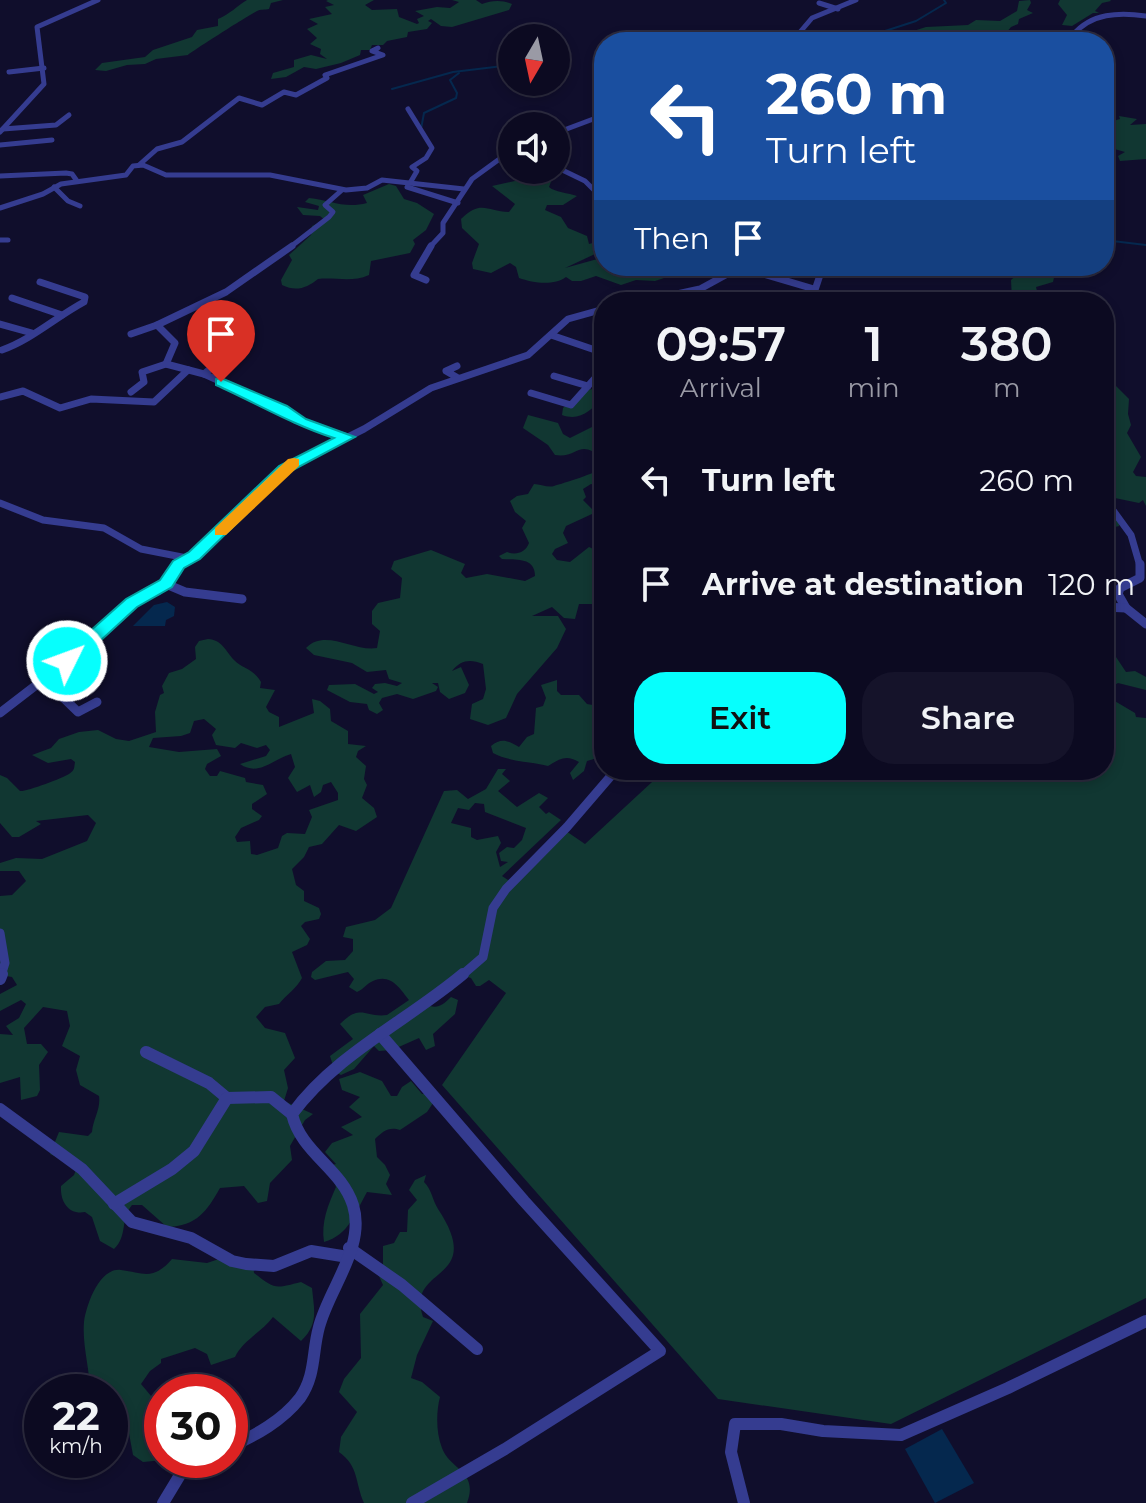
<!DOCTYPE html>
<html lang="en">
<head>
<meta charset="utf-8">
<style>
	body { margin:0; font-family:Montserrat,sans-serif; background:#15132a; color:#f1f3f6; height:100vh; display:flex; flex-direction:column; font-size:30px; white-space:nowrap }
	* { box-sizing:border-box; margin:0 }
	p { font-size:26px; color:#9a9aa5 }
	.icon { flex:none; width:44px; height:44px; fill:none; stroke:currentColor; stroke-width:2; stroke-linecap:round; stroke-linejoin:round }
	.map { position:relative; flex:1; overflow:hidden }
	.drawer { position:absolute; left:594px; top:292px; width:520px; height:488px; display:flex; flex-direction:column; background:#0c0a21; border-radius:32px; box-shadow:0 4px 12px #0003,0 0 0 2px #2c2b3f }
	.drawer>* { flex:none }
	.top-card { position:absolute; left:594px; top:32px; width:520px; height:244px; border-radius:32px; box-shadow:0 4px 12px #0003,0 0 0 2px #2c2b3f; background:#1a4fa0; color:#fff; overflow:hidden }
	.needle { width:52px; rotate:189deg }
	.tools { position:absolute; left:498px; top:24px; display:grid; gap:16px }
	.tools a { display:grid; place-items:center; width:72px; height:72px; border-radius:50%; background:#0c0a21; box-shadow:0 4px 12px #0003,0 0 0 2px #2c2b3f; font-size:40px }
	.speed { position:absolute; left:24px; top:1374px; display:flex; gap:16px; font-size:40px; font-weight:700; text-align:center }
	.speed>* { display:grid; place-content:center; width:104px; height:104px; border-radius:50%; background:#0c0a21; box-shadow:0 4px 12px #0003,0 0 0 2px #2c2b3f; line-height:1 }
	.speed small { font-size:20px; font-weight:400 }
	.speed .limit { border:12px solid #d22; background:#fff; color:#111 }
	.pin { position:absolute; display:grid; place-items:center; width:68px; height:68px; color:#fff; margin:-82px -34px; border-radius:50% 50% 50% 0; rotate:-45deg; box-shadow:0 0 8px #0007 }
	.pin .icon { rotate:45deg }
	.me { position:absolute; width:88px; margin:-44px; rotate:48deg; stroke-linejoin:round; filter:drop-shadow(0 0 6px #0008) }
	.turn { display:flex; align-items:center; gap:28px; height:168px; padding:0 40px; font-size:36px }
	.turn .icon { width:104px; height:104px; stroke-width:2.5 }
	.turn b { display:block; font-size:56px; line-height:68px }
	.then { display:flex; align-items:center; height:76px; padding:0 40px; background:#0003; gap:16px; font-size:30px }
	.eta { display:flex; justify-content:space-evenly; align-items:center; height:136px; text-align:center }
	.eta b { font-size:48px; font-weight:600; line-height:56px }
	.primary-button { display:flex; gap:16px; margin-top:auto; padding:16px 40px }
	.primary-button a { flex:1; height:92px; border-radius:32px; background:#06fffd; color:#111; font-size:32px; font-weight:600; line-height:92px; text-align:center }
	.primary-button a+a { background:#15132a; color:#f1f3f6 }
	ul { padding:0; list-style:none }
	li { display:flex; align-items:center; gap:24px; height:104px; padding:0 40px }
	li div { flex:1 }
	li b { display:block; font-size:30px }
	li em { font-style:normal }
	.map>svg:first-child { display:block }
</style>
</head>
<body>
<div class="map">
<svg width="1146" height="1503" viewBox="0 0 1146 1503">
	<rect width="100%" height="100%" fill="#100e2c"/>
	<g fill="#113732" fill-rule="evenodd">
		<path d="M247 0H283L271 3 269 9C265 10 260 9 257 11 249 15 191 52 188 55L156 59 145 64 127 65 106 71 95 70 102 63 145 57 153 50 192 37 197 30 218 26V19C230 14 237 6 247 0Z"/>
		<path d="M328 0H374L365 5 372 10 397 9 399 17 417 24 419 23 417 19 424 16 415 11 437 7 450 8 459 2 452 0H476L482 4C492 0 503 0 512 4L509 10 452 27 441 26 431 19 428 21 432 23 427 29 408 32 407 37 387 41 383 45H372L370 50H361L360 55 341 63 316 69 304 67 286 77 271 79 273 73 294 67V60L311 55 327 59 320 54 321 49 310 44 317 38 307 29 318 24 309 19 332 14 325 7 334 5 326 1Z"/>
		<polygon points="1030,0 1031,3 1027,10 1033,13 1019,19 1018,24 1011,27 1001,39 978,36 965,42 864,42 893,32 907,33 926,27 968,25 976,20 1000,21 1017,11 1019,1"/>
		<polygon points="1060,0 1110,0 1111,1 1102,3 1095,11 1099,13 1093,13 1072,26 1062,25 1067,15 1058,4"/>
		<path d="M1119 116 1137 119 1130 125 1146 124V159L1120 161 1118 156 1125 152 1104 146C1104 131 1104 123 1120 119Z"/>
		<path d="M543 175 552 179 549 187C554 192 569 193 577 196L563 205H547L545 210 561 217 568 228 587 236 589 244 604 240V254H595L565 268 601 258 604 266H669L676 270V274L655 281 636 280 621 285 596 276 581 281H572L566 277C554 286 533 283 519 278L516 267 510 263 491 273 473 269 472 263 479 244 462 228 461 219C482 199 487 212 509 212L515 204 492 186Z"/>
		<path d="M389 184 396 186 404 199 417 203 434 214 426 230 413 240 415 244 410 253 371 261 369 275C351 283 336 277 318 279 307 288 296 292 282 285L281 280 292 260 289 255 311 235 312 226 325 220 320 216 303 215 297 207 318 210 319 206 305 202 309 198C330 200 344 209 367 203L363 195Z"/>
		<polygon points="1026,266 1053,266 1056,269 1053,282 1036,287 1038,295 1045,302 1012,300 1011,280"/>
		<polygon points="1104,374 1129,399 1128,414 1131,425 1127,433 1141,457 1133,472 1136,476 1146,477 1146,506 1143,500 1139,503 1110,497 1121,520 1119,526 1104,530 1104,450 1114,444 1104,430"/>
		<path d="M604 388V399C590 409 581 422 562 415L563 408 583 390Z"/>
		<path d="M528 415 558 423 563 434 570 438 604 421V460C578 436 579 459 555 455L548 445 523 428Z"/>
		<path d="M604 467V487L591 484 583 489 586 497 583 500 593 510 592 514 566 526 563 533 568 543 555 549 552 554 557 560 570 562 589 547 604 554V599L598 604H579L575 619 564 618 552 607 532 616H558L566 629 557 648 517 694 506 718 488 725 470 719 472 704 483 699 486 689 483 664C470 659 461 660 452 671L461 667 469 685 465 693 449 699 440 692 438 683H432L438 687 436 691 413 699 397 694 382 698 379 703 383 710 377 714 369 710 367 704 350 702 327 690 329 685 355 684 374 694 378 692 372 688 375 684 385 683 397 686 402 683 389 679 386 670 367 672 352 663 314 655 306 648C325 628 354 652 377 648L380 631 372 624V611L378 603 400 598 402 578 391 569 394 561 431 550 465 564 461 573 466 578 487 574 525 581 535 576C535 557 516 560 502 559L499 556 507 552C516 556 526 552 529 543L522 528 526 521 515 512 510 501 517 496 528 494 534 484C540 484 548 488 554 486 564 483 597 473 604 467Z"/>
		<path d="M208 639C222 640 225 650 234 660 243 669 254 669 261 682L260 688 275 690 266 707 269 712 279 717V727L314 713 312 699 320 701 330 709 331 721 348 731V744L366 746 358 751 356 757 366 766 364 779 367 785 362 798 374 808 377 817 356 831 339 825 322 844 309 847 304 857 292 869 296 885 304 891V901L319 908 321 914 319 919 305 922 301 926 310 939 307 945 292 952 302 978C297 988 286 995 279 1004L265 1007 256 1017 265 1028 285 1033 295 1058 284 1070 288 1088 284 1101 313 1114 305 1120 290 1146 292 1160 270 1183 267 1201 258 1203 244 1186 220 1188C207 1211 197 1226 167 1227L142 1205H132C120 1219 128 1236 114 1249L100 1241 92 1217 85 1212C69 1215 60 1202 61 1186L74 1175 77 1167 50 1154 59 1132 88 1136 92 1132C93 1119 101 1109 99 1096L80 1085 76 1070 80 1056 62 1046 70 1026 67 1011 43 1007 24 1028 27 1044H41L48 1052 39 1065 40 1090 37 1096 21 1100 20 1077 0 1083V1034L13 1035 6 1026 19 1018 26 1004 21 1000 0 1011V994L17 985 12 977 0 975V896L12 895 26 881 19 871H0V863L16 858 42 859 87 841 96 823 88 815 36 821 41 824 19 837H12L0 823V775L7 778 20 791C26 792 63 778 69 774 75 770 74 768 75 762L71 759 48 763 32 755 51 748 59 739 79 732 98 730 116 739 129 741 156 732 155 712 160 695 164 693 162 686 169 673 182 669 196 659 195 647 199 641ZM204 719 216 729 212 735 216 745 235 748 241 743 257 748 266 745 270 750 266 756 240 764C259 777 273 759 291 754L295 767 288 778 297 792 310 785 314 797 321 792 323 785 331 782 338 793V800L309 810 312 817 305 834 287 833 282 836 278 848 257 855 251 854 250 841 237 842 235 837 241 828 259 820 262 816 252 809V804L267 794 263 785 246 782 245 778 220 771 217 776H210L205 769 207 764 221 756 217 749 179 752 149 747 153 738 181 736 190 733 194 721Z"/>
		<path d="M1104 653 1114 654 1126 672 1135 671 1146 677V690L1118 683 1111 687 1113 700 1135 713 1136 717 1146 718V1298L891 1424 718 1399 442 1085 506 993 489 980 480 986H476L471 978 464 976 453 990 422 1003C436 1009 440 1008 451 997L458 1000 455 1014 433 1034 435 1046 426 1050 419 1038 392 1050 379 1051 374 1046 354 1069 341 1075 335 1072 330 1056 353 1039 340 1024C361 1003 365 1018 387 1015L409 1000C400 989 391 973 373 981 366 984 364 989 357 992L349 987 354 979 348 972 315 980 311 977 312 972 326 961 345 960 353 951V939L343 937 346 927 375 920 391 908 444 791 457 790 468 799 486 789 498 769H506L502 774 510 781 498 791 517 807 539 793 548 798 539 807 546 814 549 812 561 820 502 876 508 880 518 876 563 829 585 844 665 770H1104ZM475 803 484 804 485 812 526 828 522 840 514 848 507 847 499 853 501 861 508 862 500 867 496 852 501 843 498 836 477 840 471 837V828L451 823 458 808 469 810Z"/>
		<path d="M557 680V691L561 695H579L587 704 604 707V756L587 761 584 771 573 780 570 773 579 762C566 754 559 759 548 766 529 761 510 762 493 753L491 746C502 737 508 741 519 747L527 737 534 734 536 708 543 706 546 698 541 685Z"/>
		<path d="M360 1072 382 1081 391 1096H397L402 1087 411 1081 422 1094 431 1093 433 1103 427 1112 400 1130C389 1126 382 1132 375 1139L377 1157 385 1165 390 1175 386 1184 392 1195 367 1192C355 1213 349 1235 324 1242 321 1222 328 1205 336 1187L328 1166 336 1164 325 1152 332 1143 353 1135 341 1127 362 1117 349 1107 360 1097 342 1090 339 1079Z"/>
		<path d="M426 1175 424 1182C432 1190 432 1199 438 1209 487 1283 405 1265 423 1317L433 1321 417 1355 411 1378 422 1382 440 1397C436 1412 436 1433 442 1448 450 1470 479 1471 467 1503H364C355 1483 359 1466 339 1452L341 1437 357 1412 339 1392 344 1379 361 1358 360 1314 383 1285 379 1276 383 1270V1246L394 1243 400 1232H407L408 1210 417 1200 409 1190 415 1180Z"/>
		<path d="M231 1255 253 1261 254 1273C275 1289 274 1289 301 1282L312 1288C314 1310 319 1324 301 1341L273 1317C262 1332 243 1340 235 1357L211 1365 207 1354 195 1348 161 1359V1363L150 1371 141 1384 162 1409 164 1460 143 1462 133 1455 123 1401 110 1440V1392H90C90 1369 82 1345 84 1322 86 1306 99 1267 121 1270 144 1273 153 1281 172 1259L207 1263Z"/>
	</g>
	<g fill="#05284e">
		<polygon points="167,602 175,607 174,616 166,620 165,626 133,626 154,605"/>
		<polygon points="942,1429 974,1483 935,1503 905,1449"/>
	</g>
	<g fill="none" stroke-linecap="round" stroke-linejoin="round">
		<g stroke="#05284e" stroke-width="2">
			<polyline points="851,42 916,21 946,3 944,0"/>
			<polyline points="512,50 512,54"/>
			<polyline points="392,89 453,72 503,66 512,62"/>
			<polyline points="421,129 424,113 456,98 457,93 450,80 459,73"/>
			<polyline points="1104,240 1146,245"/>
		</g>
		<g stroke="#353c90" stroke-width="5">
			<polyline points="819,3 838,9"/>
			<polyline points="803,42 795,38 812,18 856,0"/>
			<path d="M1076 42 1073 35C1091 13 1119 12 1146 16"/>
			<polyline points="9,72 44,68"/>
			<polyline points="408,109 432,148 426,158 412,167 417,171 410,183"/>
			<polyline points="3,129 56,125 69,115"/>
			<polyline points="0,132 44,84 37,27 98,0"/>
			<polyline points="556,133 604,115"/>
			<polyline points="0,145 52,140"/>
			<polyline points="139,165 157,149 182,142 239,98 262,105 284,92 296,95 327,78 325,75 383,55 372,51 378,48"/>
			<polyline points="556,167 585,181 604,200"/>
			<polyline points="0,176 66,173 72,174 77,181"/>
			<polyline points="54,187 68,201 80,206"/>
			<polyline points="407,187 458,203"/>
			<polyline points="0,208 43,194 61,184 126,175 133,166 143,165 166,175 270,175 346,190 367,188 382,180 464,189"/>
			<polyline points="0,240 8,240"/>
			<polyline points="289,248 329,217 333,212 325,205 342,190"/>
			<polyline points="429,248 443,233 443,223 472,179 512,150"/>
		</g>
		<g stroke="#353c90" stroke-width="7">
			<polyline points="740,267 814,289"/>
			<polyline points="426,280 414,275 431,246"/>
			<polyline points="12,298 62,315"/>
			<polyline points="640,302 700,289 742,266"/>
			<polyline points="811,302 823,266"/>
			<polyline points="0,324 32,333"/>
			<polyline points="131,334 157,325"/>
			<polyline points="551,335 604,353"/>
			<path d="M2 350C31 340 56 317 84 302L85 297 40 282"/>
			<polyline points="166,364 175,343 157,325 226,292 292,246"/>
			<polyline points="457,366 446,371 458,378"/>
			<polyline points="204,374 242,343 223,322"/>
			<polyline points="554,376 588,386"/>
			<polyline points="131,392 144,382 142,372 166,364 204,374 282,409 300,422 348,437"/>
			<polyline points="531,393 571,405 604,368"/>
			<polyline points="0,397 23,391 60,408 91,399 154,402 188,370"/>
			<polyline points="1104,498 1131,535 1140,566"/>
			<polyline points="0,503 43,520 104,528 141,549 187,558"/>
			<polyline points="177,566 194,555 284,469 364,429 431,388 528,355 568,319 604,309"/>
		</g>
		<g stroke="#353c90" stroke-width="9">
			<polyline points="1140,564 1140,578 1120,588 1118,594 1126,608 1146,624"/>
			<polyline points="166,584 185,592 242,599"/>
			<polyline points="1104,607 1126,608"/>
			<polyline points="44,679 78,712 97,702"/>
			<polyline points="0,713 83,649 132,603 158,591 178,564"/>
			<polyline points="0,933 5,963 1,976"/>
			<polyline points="461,976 483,957 493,908 506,889 567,827 616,770"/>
		</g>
		<g stroke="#353c90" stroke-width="12">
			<polyline points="0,979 2,974"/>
			<polyline points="380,1034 524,1201 660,1351 505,1449 412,1503"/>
			<polyline points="146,1052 209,1083 227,1098"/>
			<polyline points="227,1098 271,1097 292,1114"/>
			<polyline points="0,1109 82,1169 132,1222 191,1238 232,1261 246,1264 274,1266 311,1251 348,1257"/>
			<polyline points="114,1204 172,1169 194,1151 227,1098"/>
			<polyline points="349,1248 402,1285 477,1349"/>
			<path d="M230 1447C256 1435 282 1421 300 1398 316 1375 312 1352 319 1327 329 1288 366 1247 353 1205 341 1168 301 1153 292 1114 336 1054 407 1021 463 974"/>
			<polyline points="163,1503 186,1465 198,1460"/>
			<polyline points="744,1503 731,1452 735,1424 781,1424 823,1431 901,1435 1008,1388 1146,1321"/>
		</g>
	</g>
	<path fill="#06fffd" stroke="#04a6a4" stroke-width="2" d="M221 378 287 406 306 419 355 437 289 472 200 559 184 568 172 587 137 607 73 666H61L58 661 61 657 126 599 160 580 173 561 189 552 279 466 334 438C293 425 256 403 216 385V379Z"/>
	<polygon fill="#f59e0b" points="294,458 299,459 299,466 226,535 215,535 215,528 288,459"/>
</svg>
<div class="tools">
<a><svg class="needle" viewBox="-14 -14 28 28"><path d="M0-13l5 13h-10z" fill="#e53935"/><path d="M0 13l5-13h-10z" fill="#9a9aa5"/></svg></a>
<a><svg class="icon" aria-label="sound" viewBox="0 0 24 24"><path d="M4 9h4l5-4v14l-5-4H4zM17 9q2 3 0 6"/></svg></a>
</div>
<div class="speed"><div>22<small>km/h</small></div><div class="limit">30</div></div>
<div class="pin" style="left:221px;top:382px;background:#d93025"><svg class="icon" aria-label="arrive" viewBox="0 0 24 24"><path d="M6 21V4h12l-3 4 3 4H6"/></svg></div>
<svg class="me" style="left:67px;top:661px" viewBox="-20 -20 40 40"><circle r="17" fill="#06fffd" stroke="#fff" stroke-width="3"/><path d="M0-11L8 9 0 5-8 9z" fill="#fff"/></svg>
<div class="top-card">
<div class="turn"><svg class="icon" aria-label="left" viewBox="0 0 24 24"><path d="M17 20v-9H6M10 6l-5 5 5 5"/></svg><div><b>260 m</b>Turn left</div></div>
<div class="then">Then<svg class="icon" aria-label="arrive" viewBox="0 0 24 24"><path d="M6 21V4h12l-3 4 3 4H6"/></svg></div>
</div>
<section class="drawer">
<div class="eta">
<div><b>09:57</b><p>Arrival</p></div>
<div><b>1</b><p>min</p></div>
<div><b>380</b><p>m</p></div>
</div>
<ul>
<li><svg class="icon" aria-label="left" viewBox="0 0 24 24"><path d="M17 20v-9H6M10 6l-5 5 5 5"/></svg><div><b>Turn left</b></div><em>260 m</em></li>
<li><svg class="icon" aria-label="arrive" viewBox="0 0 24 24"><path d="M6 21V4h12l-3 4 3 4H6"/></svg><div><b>Arrive at destination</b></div><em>120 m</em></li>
</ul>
<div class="primary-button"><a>Exit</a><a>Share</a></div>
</section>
</div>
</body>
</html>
